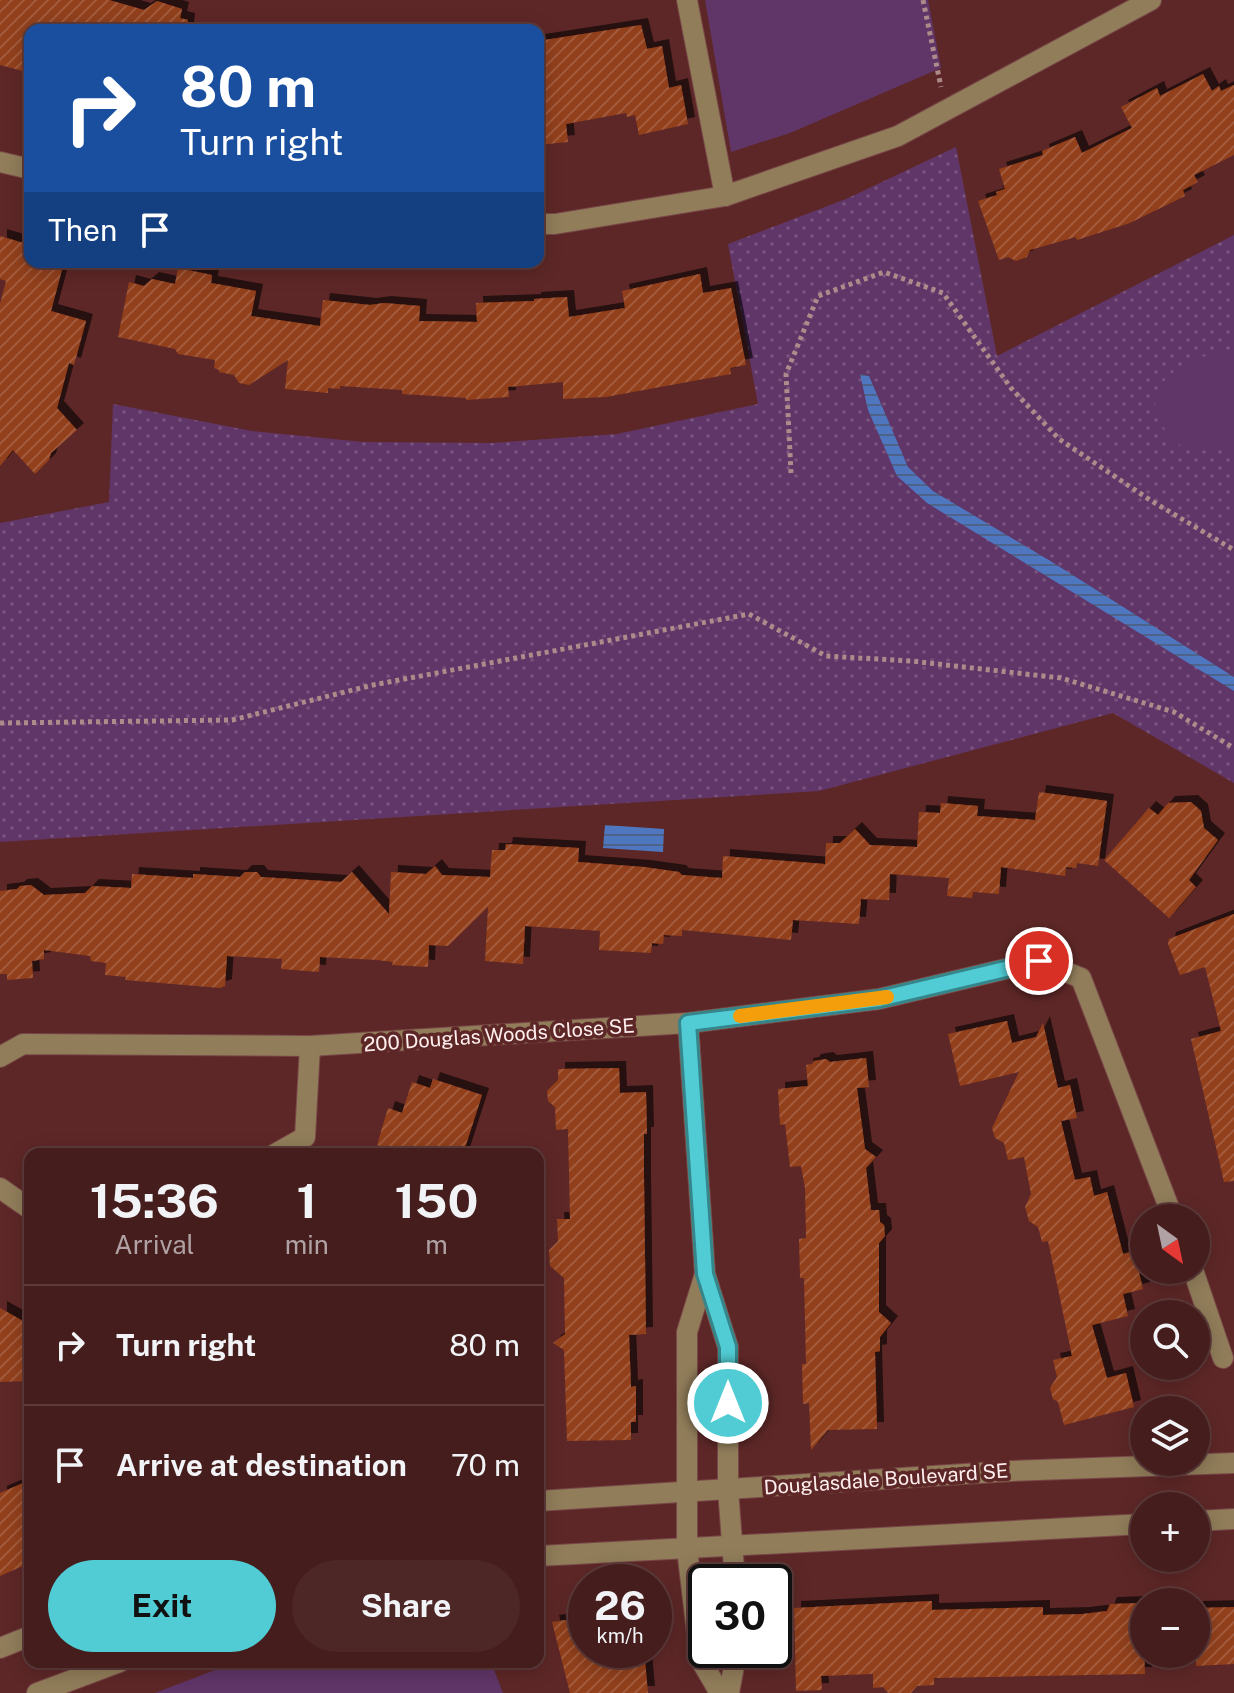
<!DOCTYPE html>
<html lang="en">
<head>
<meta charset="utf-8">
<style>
	body { margin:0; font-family:"Public Sans",sans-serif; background:#4d2626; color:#f1f3f6; height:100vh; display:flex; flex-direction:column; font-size:30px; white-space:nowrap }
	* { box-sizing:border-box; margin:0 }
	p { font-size:26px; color:#b0a2a4 }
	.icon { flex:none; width:44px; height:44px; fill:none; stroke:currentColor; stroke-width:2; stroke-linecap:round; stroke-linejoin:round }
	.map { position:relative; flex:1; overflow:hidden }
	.drawer { position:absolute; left:24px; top:1148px; width:520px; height:520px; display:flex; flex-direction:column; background:#461d1d; border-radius:16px; box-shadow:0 4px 20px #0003,0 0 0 2px #5e3b3b }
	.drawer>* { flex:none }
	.guide { position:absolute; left:24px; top:24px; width:520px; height:244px; border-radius:16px; box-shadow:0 4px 20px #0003,0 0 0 2px #5e3b3b; background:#1a4fa0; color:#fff; overflow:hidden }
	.needle { width:52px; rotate:147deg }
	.buttons { position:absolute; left:1130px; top:1204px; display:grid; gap:16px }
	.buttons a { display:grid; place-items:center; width:80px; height:80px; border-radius:50%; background:#461d1d; box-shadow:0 4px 20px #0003,0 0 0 2px #5e3b3b; font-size:40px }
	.speed { position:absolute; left:568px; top:1564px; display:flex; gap:16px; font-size:40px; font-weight:700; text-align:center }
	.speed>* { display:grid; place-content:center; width:104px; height:104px; border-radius:50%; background:#461d1d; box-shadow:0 4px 20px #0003,0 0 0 2px #5e3b3b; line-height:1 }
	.speed small { font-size:20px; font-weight:400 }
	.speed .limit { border:4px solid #111; border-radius:12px; background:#fff; color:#111 }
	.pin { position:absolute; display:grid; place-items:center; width:68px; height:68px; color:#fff; margin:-34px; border:4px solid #fff; border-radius:50%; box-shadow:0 2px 8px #0007 }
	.me { position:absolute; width:88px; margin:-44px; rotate:0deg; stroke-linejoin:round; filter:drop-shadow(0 0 6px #0008) }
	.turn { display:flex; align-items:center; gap:28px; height:168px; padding:0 24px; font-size:36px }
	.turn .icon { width:104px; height:104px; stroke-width:2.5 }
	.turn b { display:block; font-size:56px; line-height:68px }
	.then { display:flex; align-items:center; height:76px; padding:0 24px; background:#0003; gap:16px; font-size:30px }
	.eta { display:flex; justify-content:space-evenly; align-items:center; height:136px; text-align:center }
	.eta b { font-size:48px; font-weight:700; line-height:56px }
	.action { display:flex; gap:16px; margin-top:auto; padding:16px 24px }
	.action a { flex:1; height:92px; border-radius:48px; background:#51ccd4; color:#111; font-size:32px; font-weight:700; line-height:92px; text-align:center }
	.action a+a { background:#4d2626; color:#f1f3f6 }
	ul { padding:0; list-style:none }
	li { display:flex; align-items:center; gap:24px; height:120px; padding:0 24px; border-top:2px solid #5e3b3b }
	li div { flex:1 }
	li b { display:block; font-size:30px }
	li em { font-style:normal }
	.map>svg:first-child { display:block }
</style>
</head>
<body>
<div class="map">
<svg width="1234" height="1693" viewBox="0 0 1234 1693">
	<defs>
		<pattern id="grass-dots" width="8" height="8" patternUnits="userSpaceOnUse" patternTransform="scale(2)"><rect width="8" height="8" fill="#603568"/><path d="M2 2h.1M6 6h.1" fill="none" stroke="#78537e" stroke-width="1.8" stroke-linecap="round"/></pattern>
		<pattern id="water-rules" width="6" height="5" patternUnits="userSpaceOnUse" patternTransform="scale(2)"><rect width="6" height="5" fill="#4f77c0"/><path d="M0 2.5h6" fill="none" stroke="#4e628a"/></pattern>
		<pattern id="building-hatch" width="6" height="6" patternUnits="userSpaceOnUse" patternTransform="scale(2)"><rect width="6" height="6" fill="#923f1b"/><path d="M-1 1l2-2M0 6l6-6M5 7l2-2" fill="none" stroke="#a25b3c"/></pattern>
		<filter id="shadow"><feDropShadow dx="7" dy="-7" stdDeviation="0" flood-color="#0009"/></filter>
	</defs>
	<rect width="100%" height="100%" fill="#5e2727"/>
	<polygon fill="url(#grass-dots)" points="956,147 997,356 1234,235 1234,783 1113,713 819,791 0,842 0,523 109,502 113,404 252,431 364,442 491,443 617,434 758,404 728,244 846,199"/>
	<g fill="#603568">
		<polygon points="705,0 928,0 941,68 790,133 731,152"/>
		<path d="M1234 349V446C1205 452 1179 456 1163 426 1158 417 1153 407 1156 396 1165 366 1207 354 1234 349Z"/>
		<polygon points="246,1662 491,1662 503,1693 155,1693 215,1670"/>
	</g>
	<g fill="url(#water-rules)">
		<polygon points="860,374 869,376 908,467 933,491 1052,562 1234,677 1234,691 927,503 897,476 868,410"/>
		<polygon points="605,825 664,829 663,852 603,848"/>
	</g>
	<g fill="url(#building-hatch)" filter="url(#shadow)">
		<polygon points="0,0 109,0 144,10 157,1 182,9 180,18 188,20 187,30 30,30 30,73 0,65"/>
		<polygon points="641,25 647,49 662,46 669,88 681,85 688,124 639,135 635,115 627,117 626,113 566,124 568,142 538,145 538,41"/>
		<polygon points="1203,74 1212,91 1219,86 1221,91 1234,85 1234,155 1194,175 1198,182 1183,190 1185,196 1130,223 1077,240 1076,237 1030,250 1027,257 1016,261 1008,257 999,260 978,201 997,195 996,192 1005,189 999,169 1043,155 1042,151 1075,137 1082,153 1132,128 1121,107 1157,88 1160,96"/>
		<polygon points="0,236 30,245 30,262 64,262 51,311 86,321 74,365 69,363 57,408 77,430 51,453 49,460 35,474 13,450 0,466 0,304 6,281 0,279"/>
		<polygon points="178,268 212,275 211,283 256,291 251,316 320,326 323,300 370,305 384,303 420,306 419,321 477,322 476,303 534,301 534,299 567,297 569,317 625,308 622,291 700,274 703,293 731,288 746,365 730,368 731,374 606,397 563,399 563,382 508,387 509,397 466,400 466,398 402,394 402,390 340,386 340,389 328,388 328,393 285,389 288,360 249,385 239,383 234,375 219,372 219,370 214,368 215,360 178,354 175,349 118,337 129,282 144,286 152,279 175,284"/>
		<polygon points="1039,792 1107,801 1098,866 1077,863 1076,868 1066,867 1065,876 1001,867 999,894 973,892 972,898 947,896 949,878 890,874 889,900 861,899 859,924 793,920 791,940 682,930 682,936 664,935 663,944 652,943 651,953 599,950 600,931 525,926 523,964 485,961 488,907 448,946 429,945 428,967 392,965 393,962 377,960 320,957 319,972 281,969 282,959 227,956 225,986 220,988 125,980 126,977 105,975 106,963 91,961 90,956 44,950 44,959 32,961 33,978 7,980 7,974 0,974 0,891 17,889 20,886 31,885 44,895 85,893 92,886 131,888 132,874 193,878 193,874 240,877 245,872 257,872 261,877 341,882 352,872 389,914 391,872 426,874 435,866 442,875 490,877 492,850 505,850 506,844 579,848 578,862 644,867 679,872 682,875 722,878 723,856 825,864 826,843 840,843 855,829 870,845 917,847 919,812 940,813 941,803 978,806 977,816 1035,820"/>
		<polygon points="1191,802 1201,811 1204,828 1218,840 1189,880 1196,887 1169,918 1104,860 1149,808 1158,815 1168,803"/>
		<polygon points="1234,914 1234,1181 1224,1182 1191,1039 1221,1031 1205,967 1180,975 1168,944 1169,939"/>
		<polygon points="1007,1021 1012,1043 1036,1037 1043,1023 1058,1088 1070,1085 1077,1118 1061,1121 1075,1180 1090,1177 1094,1196 1107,1192 1123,1254 1134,1251 1143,1289 1123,1294 1128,1316 1092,1325 1107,1378 1126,1373 1134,1407 1064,1425 1058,1402 1053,1399 1050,1388 1057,1377 1053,1360 1072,1356 1048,1241 1042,1242 1038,1227 1029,1221 1025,1207 1031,1194 1024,1157 1008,1160 1004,1143 995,1138 992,1128 1019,1072 960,1086 948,1034"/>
		<polygon points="866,1058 869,1087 857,1088 865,1149 876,1157 866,1168 871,1210 879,1210 880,1222 884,1225 885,1236 879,1243 879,1312 891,1323 880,1337 880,1351 875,1352 877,1429 828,1430 811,1450 809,1403 803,1404 802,1364 806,1364 804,1278 800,1278 799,1239 806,1238 805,1188 801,1166 790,1167 785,1124 780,1125 778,1089 808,1086 806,1065 812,1064 814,1061 826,1059 830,1062"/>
		<polygon points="619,1068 620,1093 646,1092 647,1134 644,1134 644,1178 646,1334 629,1335 631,1387 636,1386 636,1422 631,1422 631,1440 567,1441 564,1350 553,1343 565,1334 564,1278 550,1266 549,1250 558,1241 557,1219 570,1219 568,1129 556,1130 555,1107 548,1101 547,1091 558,1080 558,1069"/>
		<polygon points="433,1079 482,1095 463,1154 405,1154 377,1145 388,1108 402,1113 412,1082 430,1088"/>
		<polygon points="0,1308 30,1325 30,1381 0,1382"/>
		<polygon points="30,1480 30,1563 0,1576 0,1493"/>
		<polygon points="932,1601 932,1610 1043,1607 1043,1615 1083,1614 1107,1611 1110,1604 1142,1603 1145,1674 934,1678 934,1685 917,1686 911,1693 888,1693 883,1687 873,1688 873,1674 821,1676 822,1690 796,1691 794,1608"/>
		<polygon points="1234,1607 1234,1664 1196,1666 1196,1608"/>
		<polygon points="586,1617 586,1650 644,1650 648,1693 570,1693 552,1622"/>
	</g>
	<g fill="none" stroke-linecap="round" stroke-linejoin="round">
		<g stroke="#784747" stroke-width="22">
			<g id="minor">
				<polyline points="687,0 725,196"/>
				<polyline points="0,162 30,169"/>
				<polyline points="538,224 555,224 725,196 898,136 1151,0"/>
				<polyline points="688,1023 705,1274 728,1347 728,1489 735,1582"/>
				<polyline points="0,1057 23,1044 310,1046 688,1023 879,999 1039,961 1081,978 1173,1218"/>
				<polyline points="275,1154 305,1137 310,1046"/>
				<polyline points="0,1188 30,1209"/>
				<polyline points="1193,1270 1223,1358"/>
				<polyline points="705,1274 687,1332 687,1549 700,1659 720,1693"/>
				<polyline points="538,1501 1012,1471 1234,1463"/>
				<polyline points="1196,1521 1234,1519"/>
				<polyline points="538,1556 1144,1524"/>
				<polyline points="0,1648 30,1636"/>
				<polyline points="37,1693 120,1662"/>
				<polyline points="729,1693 737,1650"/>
			</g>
		</g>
		<g stroke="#ae8b8b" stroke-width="5" stroke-dasharray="4 4" stroke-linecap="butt">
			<polyline points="923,0 941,87"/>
			<polyline points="791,473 786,374 818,296 884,272 943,293 1011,388 1059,439 1150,500 1234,550"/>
			<polyline points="0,723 232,720 373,685 749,614 826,656 911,661 1061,678 1174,712 1234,748"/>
		</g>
		<use href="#minor" stroke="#917d5a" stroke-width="20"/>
	</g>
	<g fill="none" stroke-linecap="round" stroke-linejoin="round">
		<g stroke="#35858a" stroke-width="20">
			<polyline id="route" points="728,1403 728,1347 705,1274 688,1023 879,999 1039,961"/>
		</g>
		<use href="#route" stroke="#51ccd4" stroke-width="14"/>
		<polyline stroke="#f59e0b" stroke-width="14" points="740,1016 887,997"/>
	</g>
	<g text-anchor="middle" stroke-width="7" stroke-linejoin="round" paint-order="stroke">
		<g font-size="20" fill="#feefee" stroke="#5e2727">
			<text transform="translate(499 1035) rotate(-4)" y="7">200 Douglas Woods Close SE</text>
			<text transform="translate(886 1479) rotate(-4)" y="7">Douglasdale Boulevard SE</text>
		</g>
	</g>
</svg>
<div class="buttons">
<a><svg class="needle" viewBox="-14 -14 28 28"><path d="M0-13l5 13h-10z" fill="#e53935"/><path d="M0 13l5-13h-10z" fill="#b0a2a4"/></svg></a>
<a><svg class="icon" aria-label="search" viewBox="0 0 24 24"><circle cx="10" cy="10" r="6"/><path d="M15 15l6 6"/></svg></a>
<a><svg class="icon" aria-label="layers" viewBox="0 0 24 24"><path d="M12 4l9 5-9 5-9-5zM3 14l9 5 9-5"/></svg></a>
<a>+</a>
<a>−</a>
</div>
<div class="speed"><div>26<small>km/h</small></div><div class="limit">30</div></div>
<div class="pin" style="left:1039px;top:961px;background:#d93025"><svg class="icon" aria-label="arrive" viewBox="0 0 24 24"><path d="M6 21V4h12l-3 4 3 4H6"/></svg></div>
<svg class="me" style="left:728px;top:1403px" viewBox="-20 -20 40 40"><circle r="17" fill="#51ccd4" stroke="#fff" stroke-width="3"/><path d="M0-11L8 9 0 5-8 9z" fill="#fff"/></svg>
<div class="guide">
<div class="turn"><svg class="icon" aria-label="right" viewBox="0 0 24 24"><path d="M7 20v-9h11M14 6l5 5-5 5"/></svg><div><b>80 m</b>Turn right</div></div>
<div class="then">Then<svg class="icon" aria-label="arrive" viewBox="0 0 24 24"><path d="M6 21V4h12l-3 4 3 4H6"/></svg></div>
</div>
<section class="drawer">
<div class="eta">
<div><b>15:36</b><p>Arrival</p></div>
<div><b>1</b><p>min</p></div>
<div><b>150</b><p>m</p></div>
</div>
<ul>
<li><svg class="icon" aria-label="right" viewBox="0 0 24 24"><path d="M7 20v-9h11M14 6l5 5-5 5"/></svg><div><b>Turn right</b></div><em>80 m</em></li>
<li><svg class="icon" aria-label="arrive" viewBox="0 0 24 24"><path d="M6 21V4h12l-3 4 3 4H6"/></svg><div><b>Arrive at destination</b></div><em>70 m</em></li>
</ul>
<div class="action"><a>Exit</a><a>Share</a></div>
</section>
</div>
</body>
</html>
